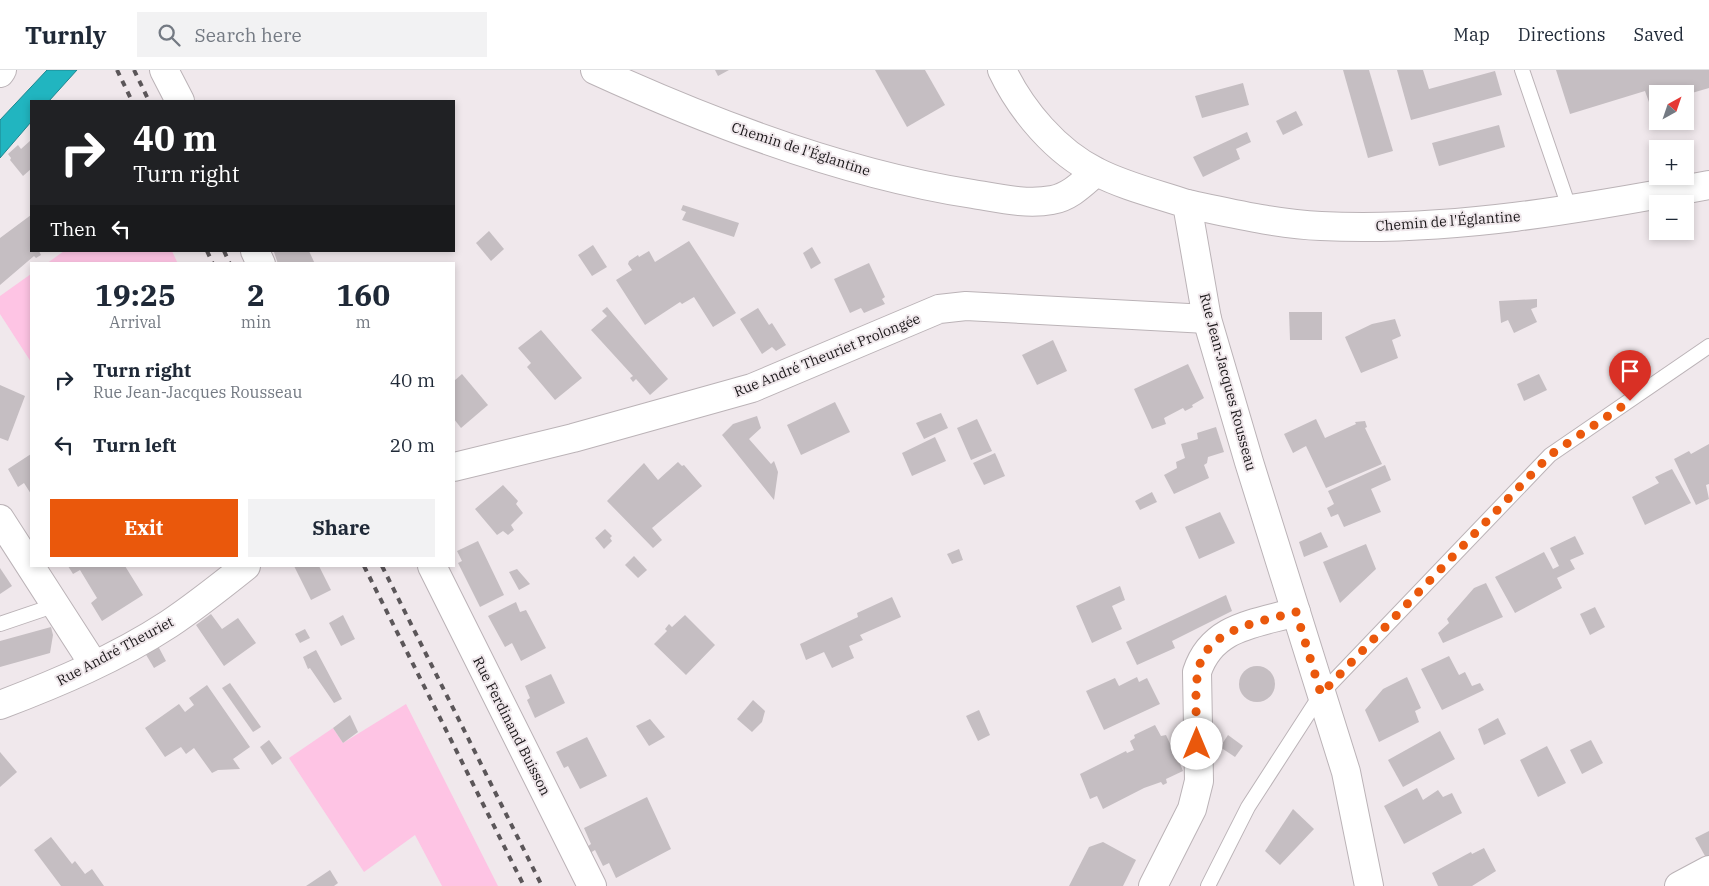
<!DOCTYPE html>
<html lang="en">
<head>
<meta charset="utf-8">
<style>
	body { margin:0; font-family:"IBM Plex Serif",serif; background:#f2f2f3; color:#1f2937; height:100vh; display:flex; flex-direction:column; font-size:19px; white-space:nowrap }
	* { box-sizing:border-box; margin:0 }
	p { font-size:16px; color:#747a83 }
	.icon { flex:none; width:28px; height:28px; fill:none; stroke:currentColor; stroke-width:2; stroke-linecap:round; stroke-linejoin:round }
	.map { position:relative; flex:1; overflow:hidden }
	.details { position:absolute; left:30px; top:192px; width:425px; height:305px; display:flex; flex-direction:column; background:#fff; border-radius:0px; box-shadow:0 2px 8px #0003 }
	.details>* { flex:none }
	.top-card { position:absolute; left:30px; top:30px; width:425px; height:152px; border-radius:0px; box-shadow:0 2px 8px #0003; background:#202124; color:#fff; overflow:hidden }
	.needle { width:32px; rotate:40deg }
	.buttons { position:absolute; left:1649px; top:15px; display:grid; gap:10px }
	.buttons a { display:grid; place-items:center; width:45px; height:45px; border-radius:0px; background:#fff; box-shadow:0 2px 8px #0003; font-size:25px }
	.pin { position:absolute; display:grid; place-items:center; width:42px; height:42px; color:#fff; margin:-51px -21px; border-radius:50% 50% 50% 0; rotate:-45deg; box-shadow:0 0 5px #0007 }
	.pin .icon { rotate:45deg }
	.me { position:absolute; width:55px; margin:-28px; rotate:0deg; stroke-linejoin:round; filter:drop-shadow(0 0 4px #0008) }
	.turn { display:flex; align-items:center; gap:18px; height:105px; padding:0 20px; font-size:22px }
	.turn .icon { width:65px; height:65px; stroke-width:2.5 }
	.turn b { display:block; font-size:35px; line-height:42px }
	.then { display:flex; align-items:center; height:48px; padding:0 20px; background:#0003; gap:10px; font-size:19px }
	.eta { display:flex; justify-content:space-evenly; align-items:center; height:85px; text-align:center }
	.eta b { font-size:30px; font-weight:700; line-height:35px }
	.primary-button { display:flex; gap:10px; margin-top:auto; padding:10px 20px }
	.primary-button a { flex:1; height:58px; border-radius:0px; background:#ea580c; color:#fff; font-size:20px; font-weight:700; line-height:58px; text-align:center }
	.primary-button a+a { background:#f2f2f3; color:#1f2937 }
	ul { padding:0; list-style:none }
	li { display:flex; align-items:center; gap:15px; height:65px; padding:0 20px }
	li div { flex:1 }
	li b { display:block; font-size:19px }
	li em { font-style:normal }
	header { display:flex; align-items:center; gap:30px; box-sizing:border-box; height:70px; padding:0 25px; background:#fff; border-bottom:1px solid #e0e1e3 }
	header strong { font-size:24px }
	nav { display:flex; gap:28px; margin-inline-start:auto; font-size:18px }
	.search { width:350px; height:45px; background:#f2f2f3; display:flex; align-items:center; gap:12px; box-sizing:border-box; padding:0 18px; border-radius:0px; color:#747a83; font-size:19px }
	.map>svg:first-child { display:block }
</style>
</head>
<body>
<header>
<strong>Turnly</strong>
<div class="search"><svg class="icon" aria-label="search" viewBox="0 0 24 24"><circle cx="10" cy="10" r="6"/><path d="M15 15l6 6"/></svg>Search here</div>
<nav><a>Map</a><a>Directions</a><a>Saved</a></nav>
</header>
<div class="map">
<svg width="1709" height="816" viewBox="0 0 1709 816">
	<rect width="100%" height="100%" fill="#f0e8ec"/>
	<g fill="#fec4e4">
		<polygon points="64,181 172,181 178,194 46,194"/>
		<polygon points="31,204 31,292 0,244 0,226"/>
		<polygon points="406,634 498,816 442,816 415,765 364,802 289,688 333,658 343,673"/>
	</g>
	<polygon fill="#21b5c0" stroke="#1f858e" points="47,0 77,0 49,31 31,31 31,52 0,88 0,50"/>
	<g fill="#c5bec2">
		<polygon points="715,0 729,0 718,6"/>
		<polygon points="875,0 925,0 945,35 907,57"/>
		<polygon points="1343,0 1369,0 1393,81 1368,88"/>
		<polygon points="1397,0 1423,0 1429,19 1495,1 1502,25 1411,50"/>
		<polygon points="1556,0 1709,0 1709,18 1685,25 1658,24 1658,33 1650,35 1645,21 1570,44"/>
		<polygon points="1243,13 1249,35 1202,48 1195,26"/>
		<polygon points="1296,41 1303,55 1283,65 1276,51"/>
		<polygon points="1499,55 1505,77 1439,96 1432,73"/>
		<polygon points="1247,62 1251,72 1236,79 1240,89 1203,107 1193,87"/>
		<polygon points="31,70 31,99 23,106 10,90 11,88 8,84 18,75 21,79"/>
		<polygon points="683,135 739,153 734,167 682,150 686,142 681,140"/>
		<polygon points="31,145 31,181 39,181 41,185 36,188 34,186 0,215 0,168"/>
		<polygon points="489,161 504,179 491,191 476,173"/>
		<polygon points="689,171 736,243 713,257 694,227 682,234 680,232 645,255 616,210 632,200 628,194 629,191 638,185 639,187 649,181 655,192"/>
		<polygon points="593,175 607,197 592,206 578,185"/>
		<polygon points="812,177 821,193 811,199 803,183"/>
		<polygon points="275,181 309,181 315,194 278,194 274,182"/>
		<polygon points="869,193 885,227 882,229 885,234 864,243 861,238 850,243 834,209"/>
		<polygon points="1537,229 1537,237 1531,239 1537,252 1514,263 1508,250 1501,253 1499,231"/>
		<polygon points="607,237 668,309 650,325 636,309 633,312 630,308 633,306 591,260 607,246 602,241"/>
		<polygon points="758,238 769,255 772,253 786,275 776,281 772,277 762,284 740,249"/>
		<polygon points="1289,242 1322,242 1322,270 1290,270"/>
		<polygon points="1395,249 1401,266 1392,270 1398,288 1361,303 1345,267 1372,254"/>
		<polygon points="541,260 582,308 555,330 527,297 531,293 518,278"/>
		<polygon points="1053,270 1067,301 1037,315 1022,285"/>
		<polygon points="1188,294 1204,328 1192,335 1193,337 1185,341 1183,338 1164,348 1166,354 1152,359 1134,319"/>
		<polygon points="462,304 488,335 461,358 454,349 454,311"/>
		<polygon points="1539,304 1547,320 1524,331 1517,314"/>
		<polygon points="0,315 25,326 8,371 0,368"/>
		<polygon points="835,332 850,362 801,385 787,355"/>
		<polygon points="941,343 948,358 924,369 916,353"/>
		<polygon points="757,346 761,358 749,369 771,394 774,391 778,402 774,430 722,365 733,354"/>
		<polygon points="977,349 992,381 971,390 957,358"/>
		<polygon points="1316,349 1325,368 1356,354 1355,352 1365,351 1367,357 1365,358 1382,394 1326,418 1306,376 1293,383 1284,364"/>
		<polygon points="1216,357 1224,382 1208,387 1207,393 1204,395 1209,408 1174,424 1164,405 1177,398 1176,392 1185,388 1181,374 1198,369 1197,363"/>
		<polygon points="935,367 946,391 912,406 902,383"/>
		<polygon points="1709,374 1709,414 1706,415 1709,429 1696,435 1674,389 1689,381 1691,384"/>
		<polygon points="995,383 1005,406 984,415 973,393"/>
		<polygon points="31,384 31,424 24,413 18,417 8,399"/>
		<polygon points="678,392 682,396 684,395 702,416 652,458 662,470 653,478 607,431 644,393 658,410"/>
		<polygon points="1385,395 1391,410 1371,419 1381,442 1344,457 1338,444 1331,447 1327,438 1334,434 1328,421"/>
		<polygon points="1672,399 1691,433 1645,455 1632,427 1659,413 1655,407"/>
		<polygon points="503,415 518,431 516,434 523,443 511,455 514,460 508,465 503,461 497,465 475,439"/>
		<polygon points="1152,422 1157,432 1140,440 1135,431"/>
		<polygon points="1220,442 1235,473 1199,489 1185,457"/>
		<polygon points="605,459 612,466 610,468 612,471 604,479 595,468"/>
		<polygon points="1321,462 1328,477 1304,487 1299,472"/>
		<polygon points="1575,466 1584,484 1570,490 1575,499 1557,508 1562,518 1515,543 1495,507 1544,482 1553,499 1559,496 1550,478"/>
		<polygon points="478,471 504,525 480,537 458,493 462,491 457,481"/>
		<polygon points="1366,474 1376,499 1340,533 1323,492"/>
		<polygon points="959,479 963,490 952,494 947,484"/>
		<polygon points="634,486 647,500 638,508 625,495"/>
		<polygon points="68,496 125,496 143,525 102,551 91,533 97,528 80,500 73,504"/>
		<polygon points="294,496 319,496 331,520 311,530"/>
		<polygon points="0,498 12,516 0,524"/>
		<polygon points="517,499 530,514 519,520 509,502"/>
		<polygon points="1486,513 1503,547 1443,573 1438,563 1449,553 1447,549 1474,518"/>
		<polygon points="1120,516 1125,530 1112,536 1122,559 1092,573 1076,536"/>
		<polygon points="1226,525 1232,541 1172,571 1175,578 1137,595 1126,572"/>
		<polygon points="892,527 901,547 860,565 863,570 849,576 854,588 832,598 824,582 806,590 800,574 858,547 857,543"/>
		<polygon points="516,532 520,542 526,540 546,578 521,591 512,573 505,577 488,546"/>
		<polygon points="1595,537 1605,557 1590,565 1580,544"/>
		<polygon points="211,544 222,559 238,548 256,573 224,596 196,555"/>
		<polygon points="343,545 355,569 341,576 329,553"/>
		<polygon points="685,545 715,575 686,605 654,574 667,561 665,559 669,554 672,557"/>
		<polygon points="51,557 53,565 50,583 0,597 0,571"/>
		<polygon points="305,559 310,568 300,573 295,564"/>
		<polygon points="158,576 166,591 154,598 145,583"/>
		<polygon points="316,580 342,629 334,633 310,598 308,599 303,587"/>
		<polygon points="1449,586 1459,605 1465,602 1472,616 1480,613 1484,620 1442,640 1421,599"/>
		<circle cx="1257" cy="614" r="18"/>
		<polygon points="551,604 565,633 535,648 527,630 530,628 525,616"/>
		<polygon points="1137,607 1139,612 1147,608 1160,634 1104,660 1086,621 1115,608 1119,616"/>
		<polygon points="1407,607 1421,638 1415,641 1419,652 1379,672 1365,640 1383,619"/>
		<polygon points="230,613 261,657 253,662 222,618"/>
		<polygon points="207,615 250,677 233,689 240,699 218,700 212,703 194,678 186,684 181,677 165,687 145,658 179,634 185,642 194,635 189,628"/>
		<polygon points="753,630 765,641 762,652 752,662 737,649"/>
		<polygon points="979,640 990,665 978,671 966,646"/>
		<polygon points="350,645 358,662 343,673 333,658"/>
		<polygon points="1498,648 1506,664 1484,675 1478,659"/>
		<polygon points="650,649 665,667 649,676 636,656"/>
		<polygon points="1155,655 1161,666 1166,665 1173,680 1180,677 1182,684 1177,686 1183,701 1166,709 1167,713 1163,715 1161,712 1144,718 1103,739 1097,726 1090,729 1080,704 1126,681 1127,683 1134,680 1130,671 1135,668 1134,665"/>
		<polygon points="1440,661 1455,689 1403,717 1388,690"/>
		<polygon points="1228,665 1243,676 1235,687 1220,677"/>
		<polygon points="587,667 607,706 580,719 568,696 564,698 556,682"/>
		<polygon points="269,670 282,688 272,695 260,677"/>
		<polygon points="1591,670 1603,693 1582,704 1570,680"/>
		<polygon points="1547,676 1566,713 1538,727 1520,690"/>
		<polygon points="0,682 17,702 0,717"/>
		<polygon points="1417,718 1423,730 1438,720 1443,727 1452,723 1462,743 1404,774 1384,736"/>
		<polygon points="647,727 671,779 616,808 609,793 603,796 595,780 590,783 587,777 591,774 584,758"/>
		<polygon points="1293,739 1314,759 1280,795 1265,781"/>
		<polygon points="1709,761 1709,793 1695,768"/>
		<polygon points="51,767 72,794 75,791 85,804 92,799 104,816 61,816 34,780"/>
		<polygon points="1103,772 1136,790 1123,816 1069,816 1089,777"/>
		<polygon points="1484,778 1496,801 1472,816 1438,816 1432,803 1471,782 1472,784"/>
		<polygon points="330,800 338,813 334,816 306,816"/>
	</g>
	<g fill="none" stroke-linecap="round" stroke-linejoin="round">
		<g stroke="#bbb3b7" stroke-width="16">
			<g id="lane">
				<polyline points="1522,0 1570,140"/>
				<polyline points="0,554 56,535"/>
				<polyline points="1208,816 1248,737 1321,624 1550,385 1709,276"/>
			</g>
		</g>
		<g stroke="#bbb3b7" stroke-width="30">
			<g id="street">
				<polyline points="164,0 180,31"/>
				<path d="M595 0C713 54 844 104 973 124 998 128 1026 135 1052 130 1070 127 1083 113 1096 102"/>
				<polyline points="0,3 2,0"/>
				<path d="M1187 134C1231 143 1276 154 1321 156 1452 162 1581 139 1709 115"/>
				<polyline points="255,181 261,194"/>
				<polyline points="454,397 573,368 752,318 939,239 966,236 1207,249"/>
				<polyline points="0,449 94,595"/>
				<polyline points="432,496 592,816"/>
				<path d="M0 635C58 613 117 588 169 554 196 536 221 516 246 496"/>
				<path d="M1153 816 1192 739 1199 711 1197 602C1212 556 1255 554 1296 542"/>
				<polyline points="1679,816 1709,800"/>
			</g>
		</g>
		<g stroke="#bbb3b7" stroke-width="30">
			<path id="secondary" d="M1002 0C1021 40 1056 82 1097 102 1124 116 1157 124 1187 134L1207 249 1249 392 1346 702 1369 816"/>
		</g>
		<use href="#lane" stroke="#fff" stroke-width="14"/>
		<use href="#street" stroke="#fff" stroke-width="28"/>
		<use href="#secondary" stroke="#fff" stroke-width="28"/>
		<g stroke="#5b5659" stroke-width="4" stroke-dasharray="6 6" stroke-linecap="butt">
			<polyline points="117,0 132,31"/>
			<polyline points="134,0 149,31"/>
			<polyline points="207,181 213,194"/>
			<polyline points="224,181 230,194"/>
			<polyline points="364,496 524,816"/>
			<polyline points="382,496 542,816"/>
		</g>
	</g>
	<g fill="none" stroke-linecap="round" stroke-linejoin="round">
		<path stroke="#ea580c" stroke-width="9" stroke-dasharray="0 16.2" d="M1197 674C1197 651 1194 624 1198 602 1205 558 1261 552 1296 542L1321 624 1550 385 1630 331"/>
	</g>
	<g text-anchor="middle" stroke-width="4" stroke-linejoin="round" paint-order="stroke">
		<g font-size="14" fill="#191618" stroke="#f0e8ec">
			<text transform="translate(801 79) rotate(18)" y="5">Chemin de l'Églantine</text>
			<text transform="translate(1448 151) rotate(-4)" y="5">Chemin de l'Églantine</text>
			<text transform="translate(827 285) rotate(-22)" y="5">Rue André Theuriet Prolongée</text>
			<text transform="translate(1228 312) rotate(75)" y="5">Rue Jean-Jacques Rousseau</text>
			<text transform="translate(115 581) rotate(-28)" y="5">Rue André Theuriet</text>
			<text transform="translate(512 656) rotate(63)" y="5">Rue Ferdinand Buisson</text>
		</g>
	</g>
</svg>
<div class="buttons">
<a><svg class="needle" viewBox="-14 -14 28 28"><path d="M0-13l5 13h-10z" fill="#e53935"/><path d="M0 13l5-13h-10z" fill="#747a83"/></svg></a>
<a>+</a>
<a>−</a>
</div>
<div class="pin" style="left:1630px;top:331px;background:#d93025"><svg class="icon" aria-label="arrive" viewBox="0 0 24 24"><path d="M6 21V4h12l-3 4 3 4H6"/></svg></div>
<svg class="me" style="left:1197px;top:674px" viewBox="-20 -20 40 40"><circle r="19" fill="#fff"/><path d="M0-13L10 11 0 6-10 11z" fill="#ea580c"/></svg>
<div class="top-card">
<div class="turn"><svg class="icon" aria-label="right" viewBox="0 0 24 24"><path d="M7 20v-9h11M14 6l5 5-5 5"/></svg><div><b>40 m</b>Turn right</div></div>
<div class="then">Then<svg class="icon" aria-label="left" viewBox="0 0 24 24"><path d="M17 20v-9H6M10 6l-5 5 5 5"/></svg></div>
</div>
<section class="details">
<div class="eta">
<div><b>19:25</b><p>Arrival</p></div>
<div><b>2</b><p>min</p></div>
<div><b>160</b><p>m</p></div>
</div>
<ul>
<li><svg class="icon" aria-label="right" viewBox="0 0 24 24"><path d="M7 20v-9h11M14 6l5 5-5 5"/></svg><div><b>Turn right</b><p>Rue Jean-Jacques Rousseau</p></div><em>40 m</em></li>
<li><svg class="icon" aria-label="left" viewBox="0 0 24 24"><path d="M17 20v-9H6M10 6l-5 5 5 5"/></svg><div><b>Turn left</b></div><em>20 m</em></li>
</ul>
<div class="primary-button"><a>Exit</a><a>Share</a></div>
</section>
</div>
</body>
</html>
